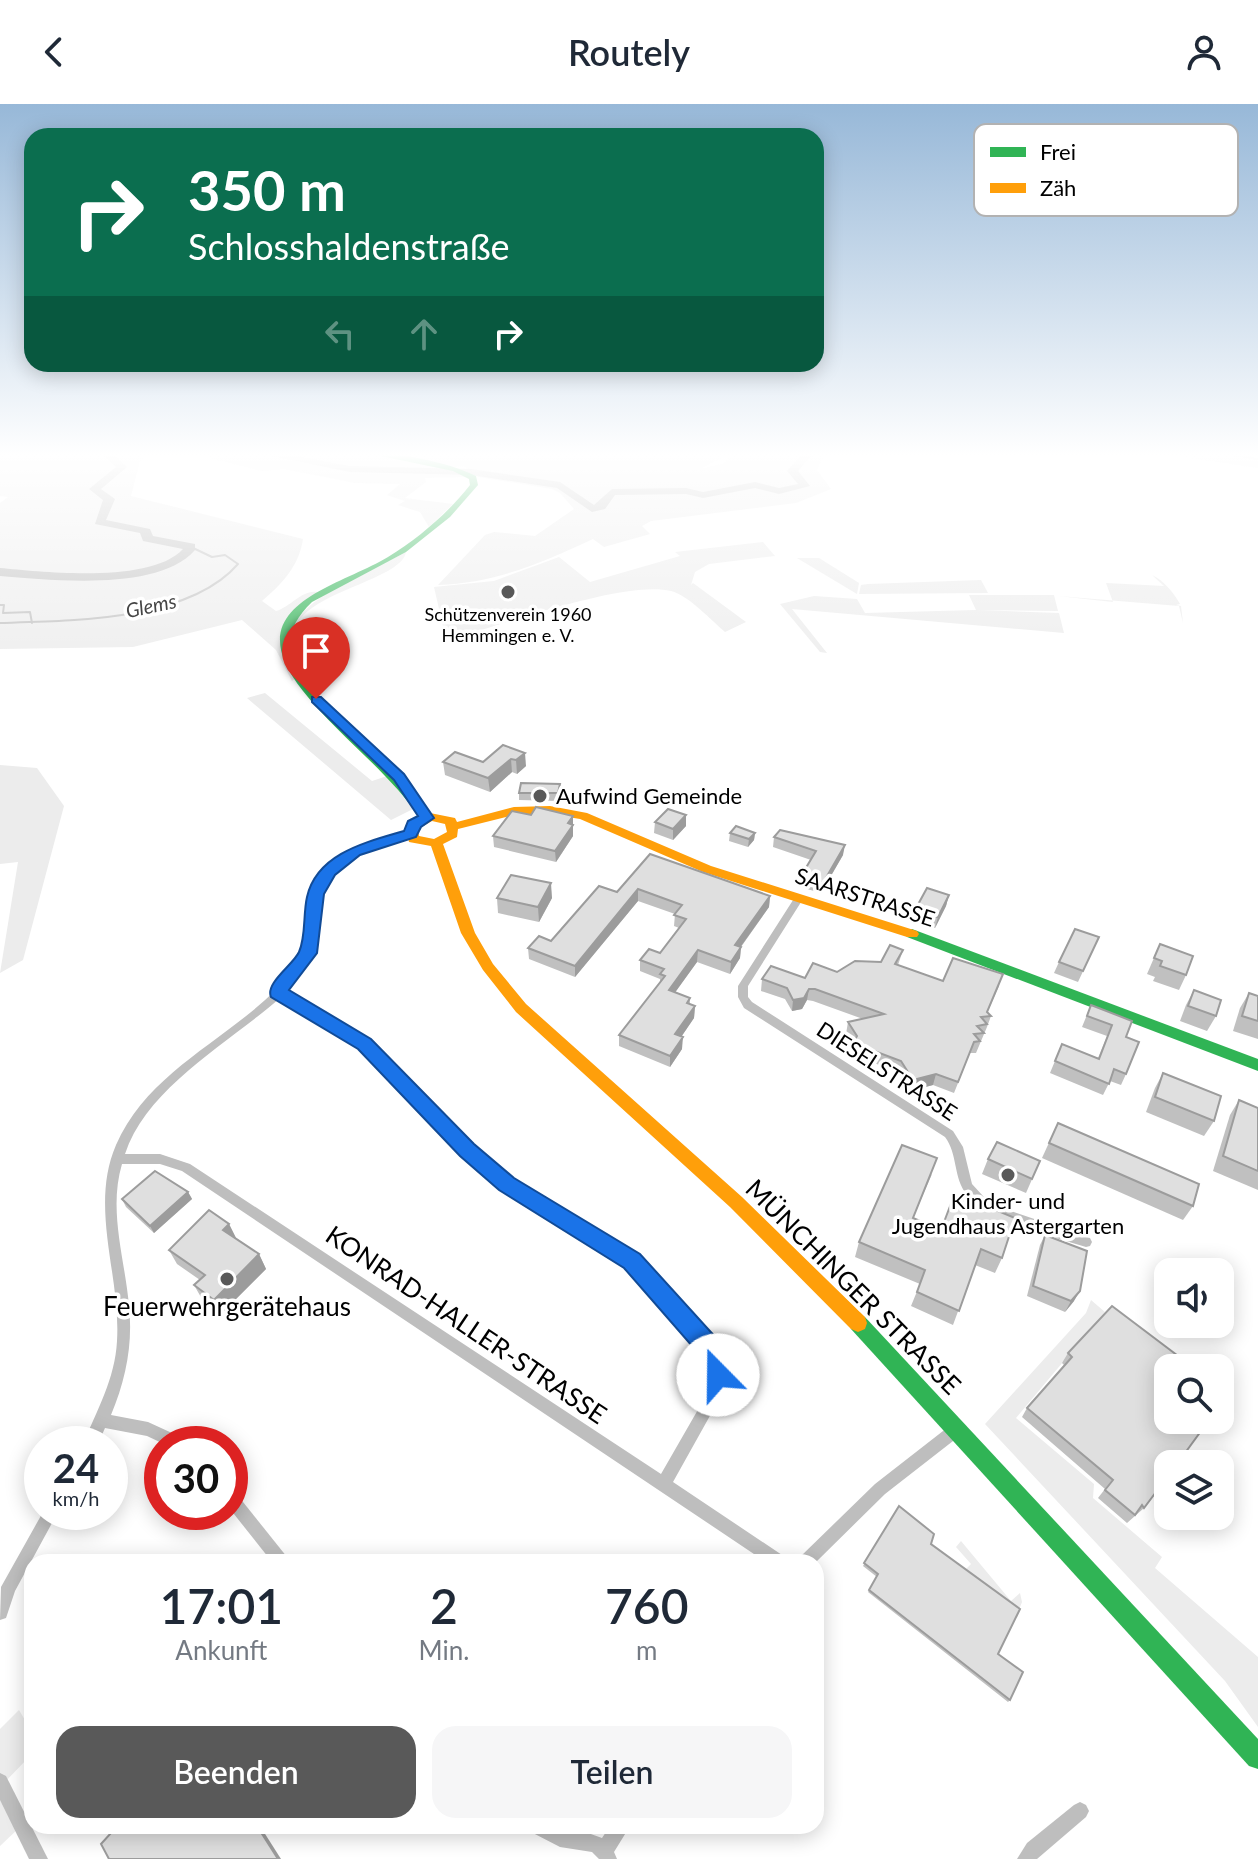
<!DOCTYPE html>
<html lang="de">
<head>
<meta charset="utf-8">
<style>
	body { margin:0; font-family:Lato,sans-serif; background:#f6f6f7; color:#1f2937; height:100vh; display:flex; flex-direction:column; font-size:30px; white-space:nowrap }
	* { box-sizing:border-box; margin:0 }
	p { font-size:26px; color:#747a83 }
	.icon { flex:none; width:44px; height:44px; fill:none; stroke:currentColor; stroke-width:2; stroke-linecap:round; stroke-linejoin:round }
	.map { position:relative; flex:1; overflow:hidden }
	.details { position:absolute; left:24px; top:1450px; width:800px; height:280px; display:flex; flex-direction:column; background:#fff; border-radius:24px; box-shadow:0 4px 20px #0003 }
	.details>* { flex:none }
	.guide { position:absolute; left:24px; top:24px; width:800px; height:244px; border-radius:24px; box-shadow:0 4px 20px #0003; background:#0b6e4f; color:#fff; overflow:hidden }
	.controls { position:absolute; left:1154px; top:1154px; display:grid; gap:16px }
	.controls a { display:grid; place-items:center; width:80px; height:80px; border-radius:16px; background:#fff; box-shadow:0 4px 20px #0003; font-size:40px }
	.speed { position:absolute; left:24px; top:1322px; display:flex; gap:16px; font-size:40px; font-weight:700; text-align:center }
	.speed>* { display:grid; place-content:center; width:104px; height:104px; border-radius:50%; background:#fff; box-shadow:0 4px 20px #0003; line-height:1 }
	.speed small { font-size:20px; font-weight:400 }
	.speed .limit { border:12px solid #d22; background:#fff; color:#111 }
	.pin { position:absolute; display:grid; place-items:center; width:68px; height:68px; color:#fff; margin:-82px -34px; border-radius:50% 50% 50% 0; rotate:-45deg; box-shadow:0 0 8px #0007 }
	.pin .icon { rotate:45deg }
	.me { position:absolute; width:88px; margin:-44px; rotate:338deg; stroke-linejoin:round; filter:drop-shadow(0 0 6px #0008) }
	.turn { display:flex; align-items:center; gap:28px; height:168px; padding:0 32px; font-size:36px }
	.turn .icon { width:104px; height:104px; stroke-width:2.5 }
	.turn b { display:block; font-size:56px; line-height:68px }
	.lanes { display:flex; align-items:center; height:76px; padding:0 32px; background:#0003; justify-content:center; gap:40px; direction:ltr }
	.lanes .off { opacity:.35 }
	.eta { display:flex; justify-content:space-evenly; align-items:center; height:136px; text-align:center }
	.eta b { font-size:48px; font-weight:600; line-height:56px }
	.action { display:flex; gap:16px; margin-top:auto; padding:16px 32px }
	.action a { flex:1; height:92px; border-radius:24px; background:#595959; color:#fff; font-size:32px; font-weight:600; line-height:92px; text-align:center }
	.action a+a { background:#f6f6f7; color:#1f2937 }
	header { display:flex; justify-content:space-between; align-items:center; height:104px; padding:0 32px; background:#fff; font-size:36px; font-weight:600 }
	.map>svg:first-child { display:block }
</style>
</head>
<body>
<header><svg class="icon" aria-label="back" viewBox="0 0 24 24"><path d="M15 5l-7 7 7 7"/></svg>Routely<svg class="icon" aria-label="person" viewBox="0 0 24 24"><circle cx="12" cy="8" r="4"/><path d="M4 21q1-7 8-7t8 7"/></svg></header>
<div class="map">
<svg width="1258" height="1755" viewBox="0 0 1258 1755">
	<rect width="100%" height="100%" fill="#fff"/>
	<g fill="#ececec">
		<path d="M0 349H360L450 365 468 373 425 374 426 378 405 394 453 400 429 423 420 408 398 401 405 397 387 391 400 380 355 379 284 365 262 367 188 349 148 350 140 357 131 392 303 435C299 462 282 480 262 497L276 507C292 502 302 485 318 488L282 526V542L296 574 292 577 276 546 242 516 133 543 0 545V399L8 393 0 392Z"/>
		<path d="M375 349H732L700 365 722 360 736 349H825L817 366 831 385 796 399 651 417 642 422 650 430 604 443 593 435C542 459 495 479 438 481L485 431 494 428 535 432 574 405 560 389 552 385 478 373 464 362 452 363Z"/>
		<polygon points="1154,349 1231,349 1258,354 1258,364"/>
		<path d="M763 438 775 452 709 460 695 468 691 481 693 479 746 518 725 528C711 516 688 491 671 487 621 476 500 523 446 536L434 483 494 477 559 453 590 478 680 452 675 448Z"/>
		<path d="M406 448C400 485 238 493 315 568L303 571C297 560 290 548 290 536 289 496 376 466 406 448Z"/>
		<polygon points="797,454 819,454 859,479 857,490"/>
		<path d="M1152 471C1163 476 1174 489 1180 500L1176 501 1181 502 1183 519 1179 502 1058 492 1113 498 1106 479 1164 482Z"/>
		<polygon points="981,476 988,489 859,490 861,481 868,480"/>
		<polygon points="969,491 1054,491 1058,507 977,506 1059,509 1064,529 792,505 827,549 820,548 780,500 814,492 857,495 865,509 976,506"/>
		<polygon points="265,589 372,677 387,672 413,705 391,716 247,594"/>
		<polygon points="0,661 37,664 64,702 23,856 0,869 18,758 0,760"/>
		<polygon points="1091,1196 1105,1208 1016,1314 1094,1380 1093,1394 1162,1453 1155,1464 1258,1553 1258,1623 1225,1577 985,1320 1086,1209"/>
		<polygon points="961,1437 1011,1497 1020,1489 1022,1498 1018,1508 973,1475 966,1465 971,1460 956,1443"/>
		<polygon points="19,1606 32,1628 32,1657 29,1653 2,1681 21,1722 0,1742 0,1625"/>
	</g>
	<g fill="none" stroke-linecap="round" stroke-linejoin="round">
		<g stroke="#bfbfbf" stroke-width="2">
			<polyline points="1221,349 1258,355"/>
			<polyline points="0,501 4,501 3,509 30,508 32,519"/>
			<path d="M0 519C71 517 189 517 238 460L225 451 212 453 191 443"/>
		</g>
		<g fill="#bfbfbf" fill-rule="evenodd">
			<path d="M101 349H112L127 363 101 385 115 395 106 416 150 425 153 432 195 440V446C158 488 53 476 0 472V464C44 468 151 480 183 445L143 437 140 429 95 420 103 396 89 385 116 363Z"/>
			<polygon points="257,349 280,349 350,362 471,365 560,378 594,401 612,385 686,384 703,388 755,378 779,384 798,380 787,367 800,352 797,349 809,349 811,352 798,367 810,382 779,390 755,384 703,394 686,390 615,391 605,405 592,408 557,384 471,371 350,368"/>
		</g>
		<g fill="#bebebe" fill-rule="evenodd">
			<path d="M410 727 413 728 414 730 413 732C382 740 339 749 324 781 317 794 318 809 317 823 315 850 303 868 285 888L368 937 471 1043 510 1076 636 1153 716 1240 724 1266 721 1292 673 1378 785 1453 788 1458H766L182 1067 160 1060H122C108 1107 125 1155 129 1202 133 1240 126 1275 111 1311L148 1318 185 1335 187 1340H164L147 1332 105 1324 98 1340H83C97 1306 115 1275 117 1237 121 1171 89 1104 116 1041 152 959 244 931 295 864 307 847 308 826 309 806 312 751 366 738 410 727ZM280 894 360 943 463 1049 502 1084 628 1161 705 1248 710 1266 707 1290 661 1370 190 1060 160 1050H125C147 983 229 939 280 894Z"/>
			<path d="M798 792 803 795 748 882V893L752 898 953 1027 963 1043 972 1080 983 1092 1011 1107 1090 1134 1092 1138 1090 1142 1086 1143C1056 1133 985 1116 967 1091 953 1074 958 1050 945 1033L744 904 738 893V882L795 793Z"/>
			<polygon points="957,1318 962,1320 964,1325 962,1330 885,1390 816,1458 797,1458 800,1453 875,1380 952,1320"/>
			<polygon points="230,1386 235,1388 287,1453 290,1458 272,1458 230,1405"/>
			<polygon points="43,1408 58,1408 15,1487 6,1514 0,1516 1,1483"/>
			<polygon points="0,1669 6,1672 48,1755 29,1755 0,1696"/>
			<polygon points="1080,1698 1086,1701 1089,1707 1086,1713 1037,1755 1017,1755 1027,1739 1074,1701"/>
			<polygon points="528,1722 554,1722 567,1727 588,1729 602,1734 610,1722 630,1722 614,1748 617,1755 599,1755 592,1748 560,1743 531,1728"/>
		</g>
		<g fill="#30b455" fill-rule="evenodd">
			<path d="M366 349C400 349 445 357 476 372L478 381 450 413 406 448 312 498C281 528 288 549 309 582L328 604 397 669 416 690 432 714 426 718 422 717C388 666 340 634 303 587 235 502 334 485 388 453 419 434 448 409 470 381L469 375 453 367Z"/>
			<polygon points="912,825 1258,955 1258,967 907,833 905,830"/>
			<polygon points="858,1210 865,1213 1258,1635 1258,1665 1249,1662 851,1225 849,1219 851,1213"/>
		</g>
		<path fill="#ff9f0a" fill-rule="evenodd" d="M550 702 587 709 711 762 917 827 919 830 917 833H907L703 768 580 715 550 710 514 711 458 725 457 733 443 740 475 829 493 860 526 900 742 1093 865 1213 867 1219 865 1225 858 1228 851 1225 730 1103 516 908 483 866 461 829 431 742 409 738 406 723 408 720 430 709 455 714 457 718 514 703ZM432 717 445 720 447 728 434 735 419 732 418 725Z"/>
	</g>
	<g fill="#c0c0c0">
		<polygon points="503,641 526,662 517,670 512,668 490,688 445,671 443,658 483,658"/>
		<polygon points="560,680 559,697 519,696 519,689"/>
		<polygon points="531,711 573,712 573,732 556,758 494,743 493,732"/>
		<polygon points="686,711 686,722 673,736 654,729 655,718"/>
		<polygon points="730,729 755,729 754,736 748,743 729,737"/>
		<polygon points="774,733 843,751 821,789 800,783 801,772 811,756 773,743"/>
		<polygon points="650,750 770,792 769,803 741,843 740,854 730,870 697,858 675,888 690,894 690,900 695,902 694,914 681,933 682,945 670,963 619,942 619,931 660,879 660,875 640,867 640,856 660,849 679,824 674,822 675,810 638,797 575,873 529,855 528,844 551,837 617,788"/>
		<polygon points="949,791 946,802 935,824 912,817 915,806"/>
		<polygon points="497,794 552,794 539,818 498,809"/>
		<polygon points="1099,833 1078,878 1054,869 1059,858"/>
		<polygon points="1160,840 1186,871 1179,886 1153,877 1155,873 1147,870"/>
		<polygon points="903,846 898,861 943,877 999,882 987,909 991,912 987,923 976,949 970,949 954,989 933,981 910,987 898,968 850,950 852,940 846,930 848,918 863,915 813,897 807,896 802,905 792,907 785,895 761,887 762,875 805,874 837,868 881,858"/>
		<polygon points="1194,886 1216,912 1207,927 1180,917 1186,901"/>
		<polygon points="1249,889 1258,892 1258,935 1233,927 1240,904"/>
		<polygon points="1091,901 1126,933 1126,970 1121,981 1110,977 1103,991 1050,969 1062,940 1098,954 1107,932 1082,923"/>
		<polygon points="1163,969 1214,1017 1204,1032 1146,1008 1155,984"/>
		<polygon points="1239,996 1258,1004 1258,1086 1213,1067 1230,1011"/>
		<polygon points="1058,1019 1193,1102 1183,1116 1042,1054"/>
		<polygon points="988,1055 1040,1057 1026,1089 982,1070"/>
		<polygon points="932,1070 913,1114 1002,1154 995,1169 975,1161 953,1221 911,1202 920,1180 855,1153 859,1138"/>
		<polygon points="188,1088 192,1095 154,1129 126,1103 122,1095"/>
		<polygon points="229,1120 236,1134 259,1150 266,1165 222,1209 202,1195 194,1181 200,1176 177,1160 169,1146"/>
		<polygon points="1045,1131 1074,1197 1065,1208 1027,1192 1040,1141"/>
		<polygon points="1112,1202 1144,1404 1127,1419 1098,1394 1105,1385 1022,1313 1027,1304 1064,1261 1062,1259 1068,1249"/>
		<polygon points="899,1402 931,1440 998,1550 1010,1596 1008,1598 868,1488 877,1473 863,1462"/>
	</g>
	<g fill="#9c9c9c">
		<polygon points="525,649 526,662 517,670 516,656"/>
		<polygon points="511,655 512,668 490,688 488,674"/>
		<polygon points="686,711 686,722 673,736 673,725"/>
		<polygon points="573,712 573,732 556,758 555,747 568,719"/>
		<polygon points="755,729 754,736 748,743 749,735"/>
		<polygon points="845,741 843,751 821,789 823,779"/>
		<polygon points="551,779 552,794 539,818 538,803"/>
		<polygon points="638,785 638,797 575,873 575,862"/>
		<polygon points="949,791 946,802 935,824 938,813"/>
		<polygon points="770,792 769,803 734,852 735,841"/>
		<polygon points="741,843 740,854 730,870 731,858"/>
		<polygon points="698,846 697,858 669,897 669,886"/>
		<polygon points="809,885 807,896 802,905 792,907 793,896"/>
		<polygon points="695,902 694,914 675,942 675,930"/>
		<polygon points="683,933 682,945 670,963 670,952"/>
		<polygon points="936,970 933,981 910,987 913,976"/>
		<polygon points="188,1088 192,1095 154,1129 150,1122"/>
		<polygon points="229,1120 236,1134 223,1126"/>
		<polygon points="259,1150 266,1165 222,1209 214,1196"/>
		<polygon points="1080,1187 1074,1197 1065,1208 1071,1197"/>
		<polygon points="257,1722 260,1722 281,1755 278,1755"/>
	</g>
	<g fill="#dfdfdf" stroke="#9c9c9c" stroke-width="2">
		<polygon points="503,641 525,649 516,656 511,655 488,674 443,658 455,648 483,658"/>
		<polygon points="521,679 560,680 558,689 519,689"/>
		<polygon points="536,703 573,712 568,719 573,721 555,747 493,732 512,707 531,711"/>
		<polygon points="668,705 686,711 673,725 655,718"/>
		<polygon points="736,722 755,729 749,735 730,729"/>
		<polygon points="780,726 845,741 823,779 801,772 816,747 774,733"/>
		<polygon points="650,750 770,792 735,841 741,843 731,858 698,846 669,886 690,894 687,899 695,902 675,930 683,933 670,952 619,931 665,872 660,870 664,865 640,856 649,845 660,849 686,815 674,811 682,801 638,785 575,862 528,844 539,832 551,837 599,782 617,788"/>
		<polygon points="511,771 551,779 538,803 497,794"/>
		<polygon points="927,784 949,791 938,813 915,806"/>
		<polygon points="1075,825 1099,833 1083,867 1059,858"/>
		<polygon points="1160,840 1193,852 1186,871 1160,862 1162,857 1154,854"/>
		<polygon points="890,841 903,846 895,860 943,877 953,854 1003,870 987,908 991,912 981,913 987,920 977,922 984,929 974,930 980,937 974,938 958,978 936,970 913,976 901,957 853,939 857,932 848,918 884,910 815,885 809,885 804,894 793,896 787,884 762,875 771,862 805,874 813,859 837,868 855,857 881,858"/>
		<polygon points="1194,886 1221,896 1216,912 1188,902"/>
		<polygon points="1249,889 1258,892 1258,917 1242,912"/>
		<polygon points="1091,901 1132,917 1126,933 1139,938 1126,970 1114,965 1109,980 1055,957 1062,940 1099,955 1112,921 1087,912"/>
		<polygon points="1163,969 1221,992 1214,1017 1155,993"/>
		<polygon points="1239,996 1258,1004 1258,1067 1223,1052"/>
		<polygon points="1058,1019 1199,1080 1193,1102 1049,1039"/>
		<polygon points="997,1038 1040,1057 1032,1075 988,1055"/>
		<polygon points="902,1041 937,1054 913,1114 941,1126 955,1089 1015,1114 1002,1154 981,1145 959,1207 917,1188 925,1166 859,1138"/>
		<polygon points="155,1067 188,1088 150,1122 122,1095"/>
		<polygon points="209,1106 229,1120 223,1126 259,1150 214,1196 194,1181 205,1171 169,1146"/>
		<polygon points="1045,1131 1087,1147 1080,1187 1071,1197 1033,1182"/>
		<polygon points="1112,1202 1194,1264 1168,1264 1168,1316 1209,1316 1177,1360 1168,1360 1168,1372 1144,1404 1142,1401 1135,1411 1105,1386 1113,1376 1027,1304 1072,1253 1068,1249"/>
		<polygon points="899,1402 934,1430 931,1440 1020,1505 998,1550 1023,1568 1010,1596 869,1486 878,1470 864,1459"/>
		<polygon points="108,1722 238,1722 241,1727 246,1722 257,1722 278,1755 109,1755 101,1740 112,1728"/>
	</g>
	<linearGradient id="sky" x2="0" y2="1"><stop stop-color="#97b8d8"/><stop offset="0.59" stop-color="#fff"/><stop offset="1" stop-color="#fff" stop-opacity="0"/></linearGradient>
	<rect width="1258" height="595" fill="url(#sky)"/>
	<path fill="#1a73e8" stroke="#114b97" stroke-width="2" d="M312 593H321L404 670 434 714 421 723 416 733 360 751 335 771 324 790 317 849 289 886 371 935 474 1040 514 1074 640 1150 719 1237 730 1271 726 1280 718 1283 709 1280 700 1251 624 1164 499 1086 460 1052 358 945 271 893C265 879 293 861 299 848 306 833 303 810 307 793 317 749 367 738 404 727L408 717 418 712 394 676 312 598Z"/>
	<g fill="#595959" stroke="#fff" stroke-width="3">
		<circle cx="508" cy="488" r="8"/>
		<circle cx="540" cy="692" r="8"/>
		<circle cx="1008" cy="1071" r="8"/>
		<circle cx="227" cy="1175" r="8"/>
	</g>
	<g text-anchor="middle" stroke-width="7" stroke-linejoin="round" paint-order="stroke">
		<g font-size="18" fill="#000" stroke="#fff">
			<text x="508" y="517">Schützenverein 1960<tspan x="508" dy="21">Hemmingen e. V.</tspan></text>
		</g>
		<g font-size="20" font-style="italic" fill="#444" stroke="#fff">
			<text transform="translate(151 502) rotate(-12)" y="7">Glems</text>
		</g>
		<g font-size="22" fill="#000" stroke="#fff" text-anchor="start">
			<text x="556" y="700">Aufwind Gemeinde</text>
			<text x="1008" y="1105" text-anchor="middle">Kinder- und<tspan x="1008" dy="25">Jugendhaus Astergarten</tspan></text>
		</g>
		<g font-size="22" fill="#000" stroke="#fff">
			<text transform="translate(865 793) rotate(18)" y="8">SAARSTRASSE</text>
			<text transform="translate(887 967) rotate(33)" y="8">DIESELSTRASSE</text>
		</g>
		<g font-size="26" fill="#000" stroke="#fff">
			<text transform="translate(853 1183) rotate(45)" y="9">MÜNCHINGER STRASSE</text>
			<text transform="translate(466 1221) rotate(34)" y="9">KONRAD-HALLER-STRASSE</text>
		</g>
		<g font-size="26" fill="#000" stroke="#fff">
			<text x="227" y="1212">Feuerwehrgerätehaus</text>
		</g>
	</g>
	<rect x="974" y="20" width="264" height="92" rx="12" fill="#fff" stroke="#b2b2b2" stroke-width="2"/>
	<rect x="990" y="43" width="36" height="10" fill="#30b455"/>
	<rect x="990" y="79" width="36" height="10" fill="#ff9f0a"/>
	<g font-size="22" fill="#000">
		<text x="1040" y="56">Frei</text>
		<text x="1040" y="92">Zäh</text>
	</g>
</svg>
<div class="controls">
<a><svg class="icon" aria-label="sound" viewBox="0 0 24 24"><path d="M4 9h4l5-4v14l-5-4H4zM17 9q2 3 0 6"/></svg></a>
<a><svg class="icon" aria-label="search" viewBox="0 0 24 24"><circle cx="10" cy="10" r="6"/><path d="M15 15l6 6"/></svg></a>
<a><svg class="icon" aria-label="layers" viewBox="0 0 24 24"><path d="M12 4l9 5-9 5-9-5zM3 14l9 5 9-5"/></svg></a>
</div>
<div class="speed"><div>24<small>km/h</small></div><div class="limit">30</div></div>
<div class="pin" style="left:316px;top:595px;background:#d93025"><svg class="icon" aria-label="arrive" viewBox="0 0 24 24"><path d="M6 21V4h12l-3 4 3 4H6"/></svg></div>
<svg class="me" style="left:718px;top:1271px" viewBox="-20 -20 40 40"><circle r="19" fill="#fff"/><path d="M0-13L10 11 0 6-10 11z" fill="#1a73e8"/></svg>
<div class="guide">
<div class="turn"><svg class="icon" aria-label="right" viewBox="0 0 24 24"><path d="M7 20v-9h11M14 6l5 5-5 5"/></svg><div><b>350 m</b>Schlosshaldenstraße</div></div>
<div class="lanes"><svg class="icon off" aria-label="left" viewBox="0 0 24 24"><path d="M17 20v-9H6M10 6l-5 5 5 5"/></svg><svg class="icon off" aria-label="ahead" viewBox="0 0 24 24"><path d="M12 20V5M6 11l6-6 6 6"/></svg><svg class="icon" aria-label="right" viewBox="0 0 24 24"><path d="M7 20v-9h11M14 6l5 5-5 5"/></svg></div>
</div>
<section class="details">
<div class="eta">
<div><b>17:01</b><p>Ankunft</p></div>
<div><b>2</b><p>Min.</p></div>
<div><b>760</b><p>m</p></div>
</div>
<div class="action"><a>Beenden</a><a>Teilen</a></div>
</section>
</div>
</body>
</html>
